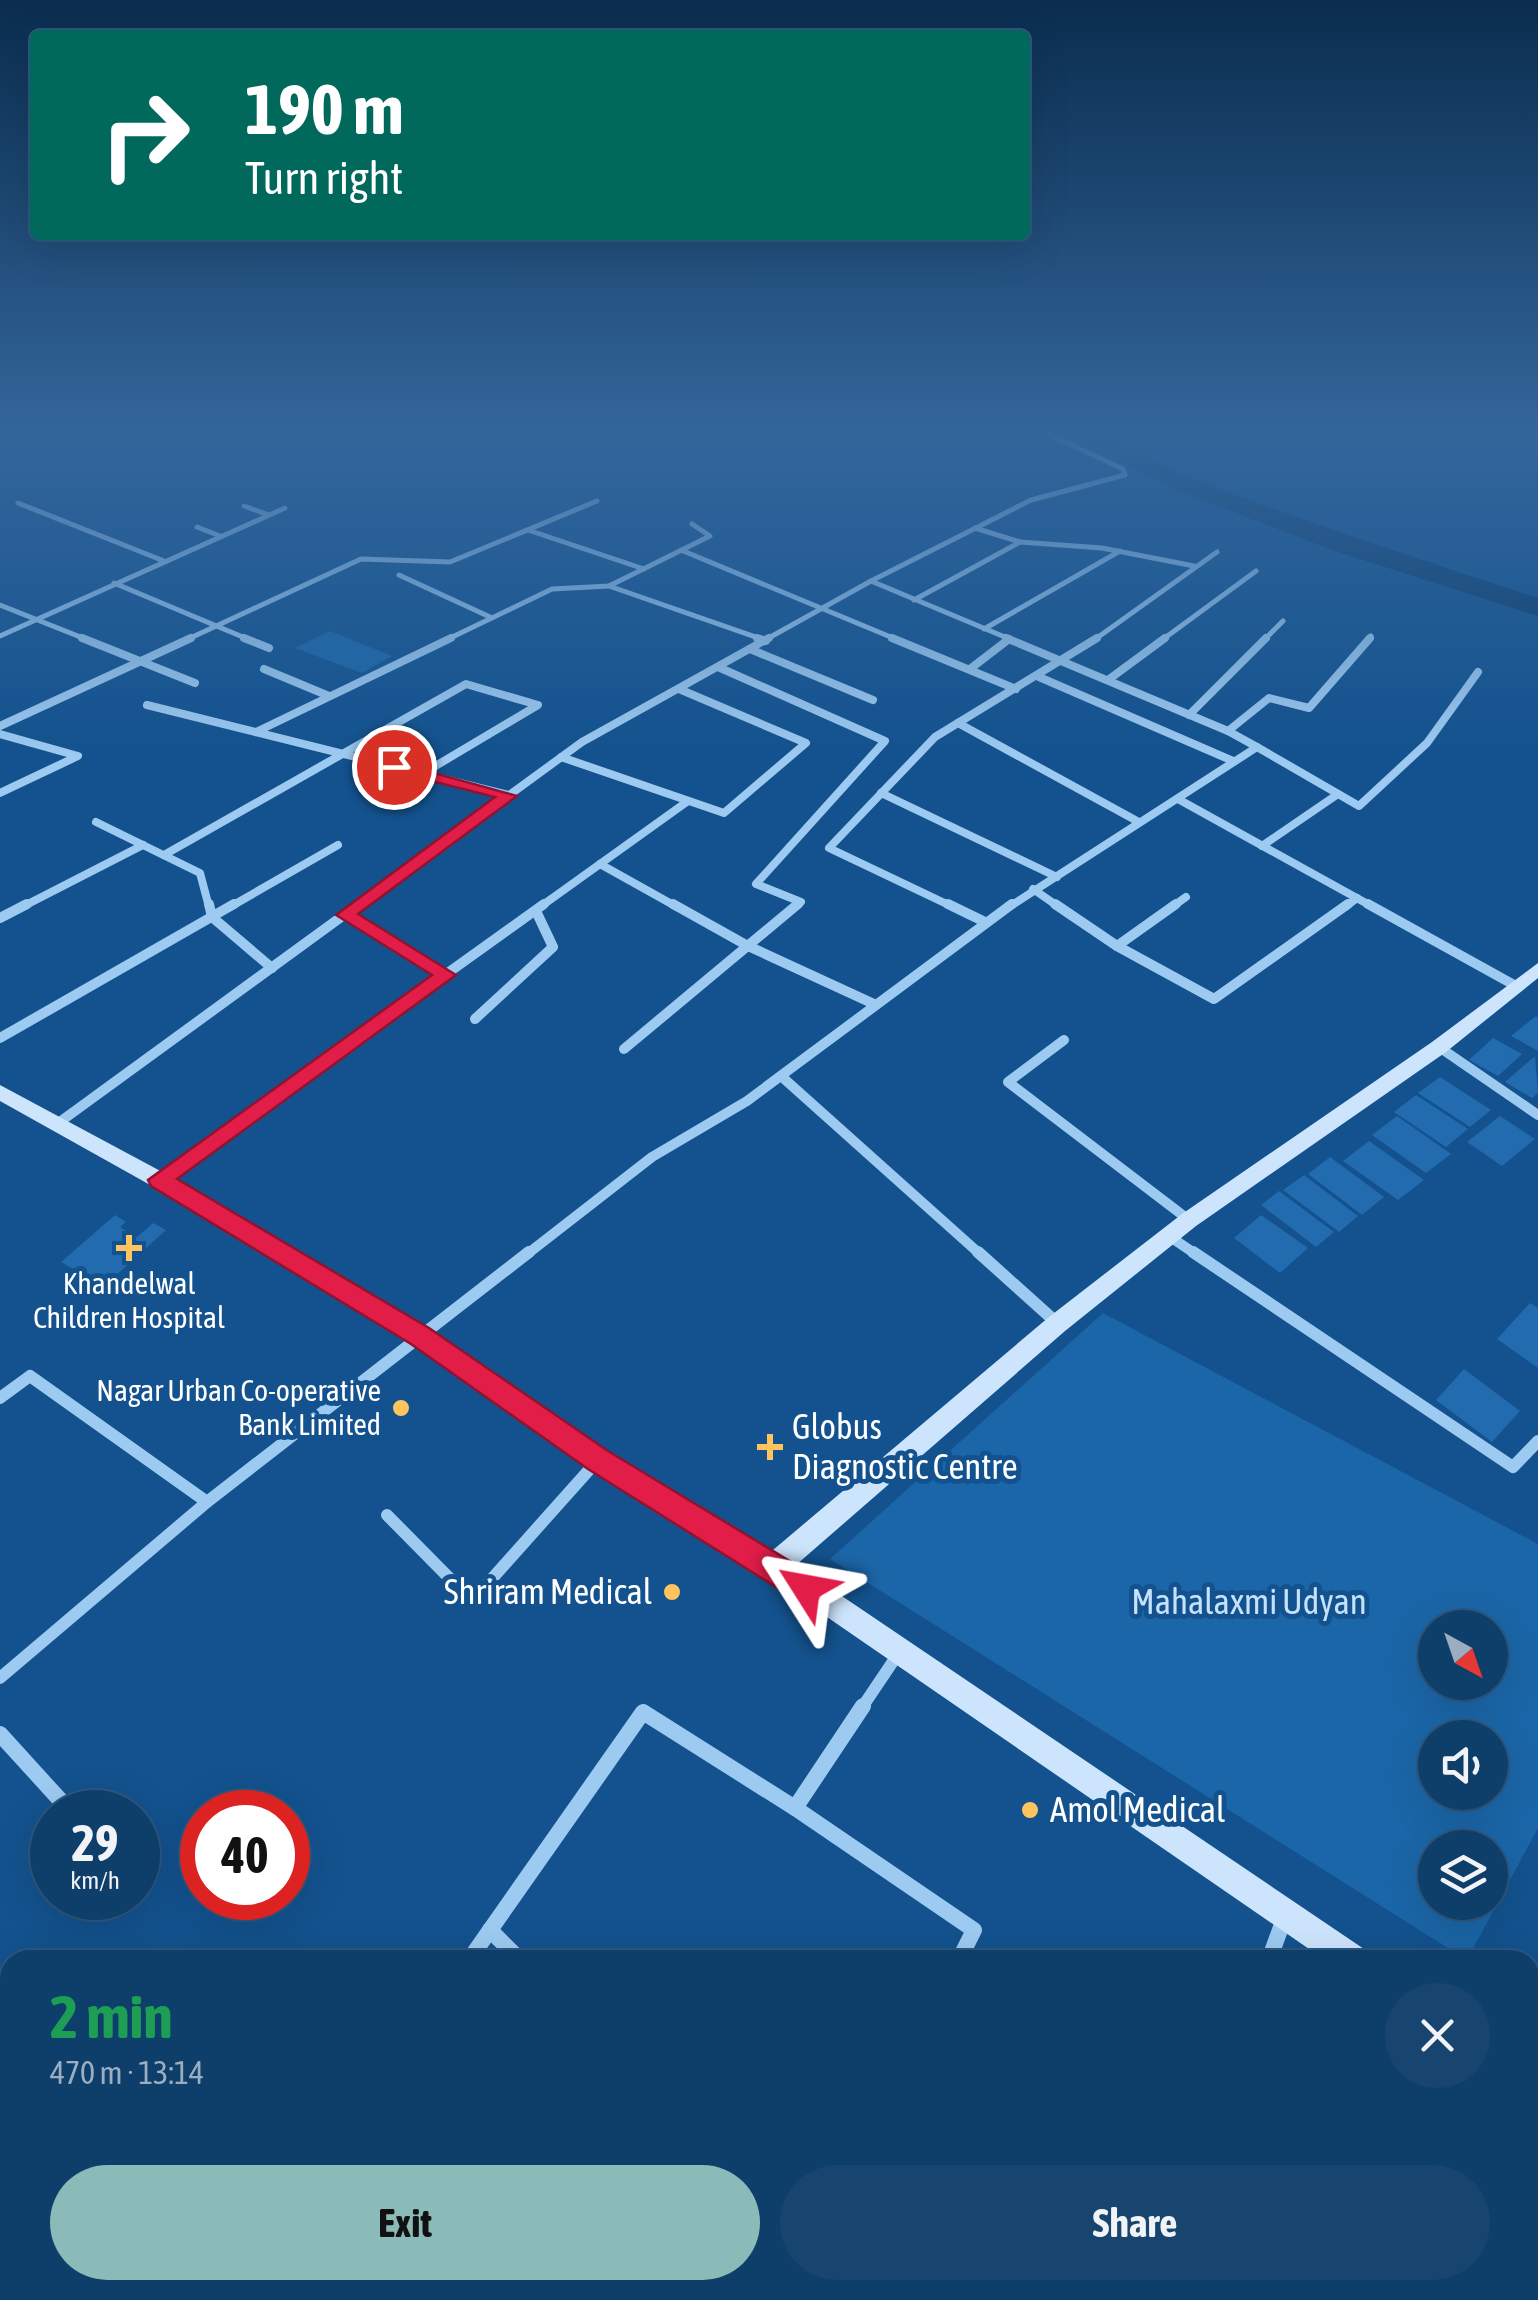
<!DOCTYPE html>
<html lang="en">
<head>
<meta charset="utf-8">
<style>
	body { margin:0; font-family:"Asap Condensed",sans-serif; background:#174570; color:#f1f3f6; height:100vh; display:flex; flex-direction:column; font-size:38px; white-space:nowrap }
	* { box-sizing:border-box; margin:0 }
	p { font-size:32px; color:#9baec1 }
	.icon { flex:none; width:55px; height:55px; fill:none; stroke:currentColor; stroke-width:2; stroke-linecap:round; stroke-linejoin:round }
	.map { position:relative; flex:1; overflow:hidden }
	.sheet { position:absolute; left:0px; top:1950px; width:1540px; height:350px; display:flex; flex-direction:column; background:#0e3e6a; border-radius:30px 30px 0 0; box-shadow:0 10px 40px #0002,0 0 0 2px #2e577e }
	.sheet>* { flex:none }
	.guide { position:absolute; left:30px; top:30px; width:1000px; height:210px; border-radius:10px; box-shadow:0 10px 40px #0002,0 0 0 2px #2e577e; background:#00695c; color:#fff; overflow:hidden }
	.needle { width:65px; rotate:140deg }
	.controls { position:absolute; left:1418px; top:1610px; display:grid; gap:20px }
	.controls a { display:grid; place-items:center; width:90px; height:90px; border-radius:50%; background:#0e3e6a; box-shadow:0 10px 40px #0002,0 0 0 2px #2e577e; font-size:50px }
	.speed { position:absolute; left:30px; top:1790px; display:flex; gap:20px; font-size:50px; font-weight:700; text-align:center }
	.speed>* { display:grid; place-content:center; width:130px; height:130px; border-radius:50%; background:#0e3e6a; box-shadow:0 10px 40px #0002,0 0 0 2px #2e577e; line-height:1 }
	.speed small { font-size:25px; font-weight:400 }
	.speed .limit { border:15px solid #d22; background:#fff; color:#111 }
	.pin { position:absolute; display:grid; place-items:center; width:85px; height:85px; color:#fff; margin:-42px; border:5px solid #fff; border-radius:50%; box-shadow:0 2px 10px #0007 }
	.me { position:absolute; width:110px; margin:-55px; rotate:304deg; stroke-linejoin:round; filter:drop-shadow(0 0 8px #0008) }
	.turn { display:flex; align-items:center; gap:35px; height:210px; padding:0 50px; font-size:45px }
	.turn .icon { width:130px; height:130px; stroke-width:2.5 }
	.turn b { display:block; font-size:70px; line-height:85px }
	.round { display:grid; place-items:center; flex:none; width:105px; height:105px; border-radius:52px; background:#174570 }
	.headline { display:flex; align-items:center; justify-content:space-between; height:170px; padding:0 50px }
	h1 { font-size:60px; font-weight:700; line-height:75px; color:#1e9e55 }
	.action { display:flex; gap:20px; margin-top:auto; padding:20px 50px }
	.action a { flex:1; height:115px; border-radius:60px; background:#8bbbb9; color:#111; font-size:40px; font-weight:700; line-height:115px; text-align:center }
	.action a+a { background:#174570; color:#f1f3f6 }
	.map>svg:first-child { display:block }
</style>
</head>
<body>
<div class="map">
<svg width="1538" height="2300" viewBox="0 0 1538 2300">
	<rect width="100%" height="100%" fill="#13528e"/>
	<g fill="#1b66a8" fill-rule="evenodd">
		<polygon points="330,631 392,656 362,673 295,648"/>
		<path d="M1103 1313 1538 1544V1828L1467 1960 830 1559ZM1435 1628H1490V1682H1435ZM1435 1738H1490V1792H1435ZM1435 1848H1490V1902H1435Z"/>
	</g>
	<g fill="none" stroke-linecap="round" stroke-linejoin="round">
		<path fill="#0c3c6b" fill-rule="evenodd" d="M1072 435C1121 435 1160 467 1206 484 1316 525 1426 562 1538 598V616L1332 550 1174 489Z"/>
	</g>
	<g fill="#216bae">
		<polygon points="1536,1016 1538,1018 1538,1051 1511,1036"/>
		<polygon points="1493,1038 1522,1054 1498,1076 1469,1060"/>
		<polygon points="1535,1056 1538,1093 1532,1098 1505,1082"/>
		<polygon points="1440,1077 1491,1110 1470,1127 1418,1093"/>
		<polygon points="1416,1095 1468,1129 1446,1147 1394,1112"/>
		<polygon points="1397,1116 1451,1154 1426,1173 1372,1135"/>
		<polygon points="1500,1116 1535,1139 1502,1166 1467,1142"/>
		<polygon points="1369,1141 1424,1180 1398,1200 1343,1161"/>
		<polygon points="1330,1157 1384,1197 1362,1215 1308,1174"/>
		<polygon points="1304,1175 1358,1216 1339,1232 1283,1190"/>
		<polygon points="1279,1191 1334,1232 1316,1247 1261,1205"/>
		<polygon points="115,1215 126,1222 120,1227 137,1237 153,1223 166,1230 103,1287 61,1262"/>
		<polygon points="1261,1215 1308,1248 1280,1273 1234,1238"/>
		<polygon points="1530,1303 1538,1308 1538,1368 1497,1339"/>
		<polygon points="1464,1369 1520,1411 1492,1442 1436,1400"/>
		<polygon points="10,2045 10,2212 0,2224 0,2056"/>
	</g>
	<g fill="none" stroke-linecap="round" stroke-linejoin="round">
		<g stroke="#9dcaf1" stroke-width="5">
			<polyline points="18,503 164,561"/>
			<polyline points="244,506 269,515"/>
			<polyline points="197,527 220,536"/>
			<polyline points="975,528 1020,542 1102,548 1194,566"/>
			<polyline points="528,530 644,569"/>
			<polyline points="681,550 898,640"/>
			<polyline points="399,575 490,617"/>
			<polyline points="114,583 250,640"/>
			<polyline points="609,586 764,640"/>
			<polyline points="914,600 1020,542"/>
			<polyline points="0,605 88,640"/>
			<polyline points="984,629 1120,551"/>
			<polyline points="0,636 285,508"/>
			<polyline points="186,640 361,559 450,562 597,501"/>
			<polyline points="446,640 552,589 609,586 710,536 692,524"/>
			<polyline points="765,640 871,581"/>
			<polyline points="1012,640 871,581 1031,500 1125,475 1123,469 1050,435"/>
			<polyline points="1094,640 1217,552"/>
			<polyline points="1162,640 1256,571"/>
			<polyline points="1264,640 1283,621"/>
			<polyline points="1367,640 1371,636"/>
		</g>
		<g stroke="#9dcaf1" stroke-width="8">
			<polyline points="82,638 195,683"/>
			<polyline points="244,638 269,648"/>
			<polyline points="757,638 766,641"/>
			<polyline points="892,638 1016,689"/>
			<polyline points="1006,638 1228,731"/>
			<polyline points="750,649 873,700"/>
			<polyline points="718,667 885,741 756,884 801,902 795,907"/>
			<polyline points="264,669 329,696"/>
			<polyline points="970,669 1009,639"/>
			<polyline points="1039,677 1233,761"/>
			<polyline points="1108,680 1165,638"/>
			<polyline points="147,705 508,795"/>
			<polyline points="1189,715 1266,638"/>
			<polyline points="958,723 1137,821"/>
			<polyline points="0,726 191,638"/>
			<polyline points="256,732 451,638"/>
			<polyline points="0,734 78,756 0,793"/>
			<polyline points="1257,747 1359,806 1427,743 1478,672"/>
			<polyline points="561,757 724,813 806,743 679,689"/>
			<polyline points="881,793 1057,877"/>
			<polyline points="1178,799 1373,907"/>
			<polyline points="96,822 200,873 209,907"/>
			<polyline points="1262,846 1338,794"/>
			<polyline points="164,855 466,684 538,705 422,774"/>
			<polyline points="600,864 677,907"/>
			<polyline points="1033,889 1059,907"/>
			<polyline points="22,907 143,845"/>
			<polyline points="230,907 338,845"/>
			<polyline points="356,907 582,742 769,638"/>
			<polyline points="540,907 688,801"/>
			<polyline points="953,907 829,848 935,737 1097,638"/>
			<polyline points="1009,907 1257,747 1228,731 1269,698 1309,708 1370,638"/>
			<polyline points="1172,907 1186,897"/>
			<polyline points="1345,907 1357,898"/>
		</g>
		<g stroke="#9dcaf1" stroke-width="10">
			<polyline points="209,904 212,917 272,968"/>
			<polyline points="673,904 748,946 874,1004"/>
			<polyline points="948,904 985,922"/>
			<polyline points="1055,904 1117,946 1214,999 1348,904"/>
			<polyline points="1368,904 1516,986"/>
			<polyline points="345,915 447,975"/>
			<polyline points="0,918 27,904"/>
			<polyline points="1117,946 1176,904"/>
			<polyline points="475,1019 553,947 536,911"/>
			<polyline points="0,1038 234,904"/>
			<polyline points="1064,1040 1008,1082 1189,1220"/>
			<polyline points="1439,1047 1538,1115"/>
			<polyline points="624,1049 798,904"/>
			<polyline points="781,1076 981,1255"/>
			<polyline points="57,1124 359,904"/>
			<polyline points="159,1180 544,904"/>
			<polyline points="1169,1236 1197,1255"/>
			<polyline points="526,1255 652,1157 747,1101 1012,904"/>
		</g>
		<g stroke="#9dcaf1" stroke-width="12">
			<polyline points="978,1252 1057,1323"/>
			<polyline points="1193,1252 1513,1467 1538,1441"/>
			<polyline points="0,1398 30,1376 207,1502"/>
			<polyline points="387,1515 472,1601 597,1461"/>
			<polyline points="0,1678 207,1502 529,1252"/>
			<polyline points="861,1709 898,1654"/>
		</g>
		<g stroke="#9dcaf1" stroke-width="16">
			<polyline points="863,1706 795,1808 974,1930 959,1960"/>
			<polyline points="0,1734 71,1812"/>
			<polyline points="490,1930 520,1960"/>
			<polyline points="469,1960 643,1712 795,1808"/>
			<polyline points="1269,1960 1284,1919"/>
			<polyline points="257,2290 266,2300"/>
			<polyline points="789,2300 794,2290"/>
			<polyline points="1139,2300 1142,2290"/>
		</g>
		<g fill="#cce4fc" fill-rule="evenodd">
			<polygon points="1538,963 1538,978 1446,1052 1196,1226 1065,1331 796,1565 1364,1949 1369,1960 1325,1960 766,1575 589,1468 412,1343 152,1186 0,1101 0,1085 166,1174 428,1329 607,1452 773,1550 1049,1317 1182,1214 1432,1042"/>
			<polygon points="1530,2064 1538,2068 1538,2104 1530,2100"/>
		</g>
	</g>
	<linearGradient id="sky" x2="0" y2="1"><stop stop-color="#0a2d4e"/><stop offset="0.57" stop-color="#33669b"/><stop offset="1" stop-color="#33669b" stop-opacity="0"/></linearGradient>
	<rect width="1538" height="757" fill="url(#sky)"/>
	<polygon fill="#e11d48" stroke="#92132f" stroke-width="2.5" points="394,762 517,796 358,914 456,975 177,1179 429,1328 608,1451 816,1577 820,1588 816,1599 806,1603 795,1599 588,1469 411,1344 151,1186 148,1180 432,975 336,915 495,797 388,770 386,767"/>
	<g fill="#ffc45d" stroke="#13528e" stroke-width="4">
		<path d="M124 1233h10v10h10v10h-10v10h-10v-10h-10v-10h10z"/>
		<circle cx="401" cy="1408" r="10"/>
		<path d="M765 1432h10v10h10v10h-10v10h-10v-10h-10v-10h10z"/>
		<circle cx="672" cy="1592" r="10"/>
		<circle cx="1030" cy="1810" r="10"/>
	</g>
	<g text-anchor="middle" stroke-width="10" stroke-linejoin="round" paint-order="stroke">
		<g font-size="30" fill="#fff" stroke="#13528e">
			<text x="129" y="1294">Khandelwal<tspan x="129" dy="34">Children Hospital</tspan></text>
			<text x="381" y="1401" text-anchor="end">Nagar Urban Co-operative<tspan x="381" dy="34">Bank Limited</tspan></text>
		</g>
		<g font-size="35" fill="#fff" stroke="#13528e" text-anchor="start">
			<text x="792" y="1439">Globus<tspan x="792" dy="40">Diagnostic Centre</tspan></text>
			<text x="652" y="1604" text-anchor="end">Shriram Medical</text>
			<text x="1050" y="1822">Amol Medical</text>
		</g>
		<g font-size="35" fill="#c4e2fc" stroke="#13528e">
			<text x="1249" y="1614">Mahalaxmi Udyan</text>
		</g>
	</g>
</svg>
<div class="controls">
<a><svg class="needle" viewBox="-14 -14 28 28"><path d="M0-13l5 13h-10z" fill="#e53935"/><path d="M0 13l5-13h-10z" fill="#9baec1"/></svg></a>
<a><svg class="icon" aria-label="sound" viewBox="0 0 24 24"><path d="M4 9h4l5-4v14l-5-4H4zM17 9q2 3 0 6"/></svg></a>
<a><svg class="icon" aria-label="layers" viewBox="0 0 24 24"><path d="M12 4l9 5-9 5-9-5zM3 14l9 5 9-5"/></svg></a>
</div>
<div class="speed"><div>29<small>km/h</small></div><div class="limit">40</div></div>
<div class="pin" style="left:394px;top:767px;background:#d93025"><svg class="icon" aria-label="arrive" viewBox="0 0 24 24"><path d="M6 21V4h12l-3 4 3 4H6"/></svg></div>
<svg class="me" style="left:806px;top:1588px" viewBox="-20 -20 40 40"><path d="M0-17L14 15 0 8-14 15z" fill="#e11d48" stroke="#fff" stroke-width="4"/></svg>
<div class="guide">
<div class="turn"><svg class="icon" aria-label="right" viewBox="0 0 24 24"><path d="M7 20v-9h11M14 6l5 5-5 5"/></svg><div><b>190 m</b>Turn right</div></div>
</div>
<section class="sheet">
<div class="headline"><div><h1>2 min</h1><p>470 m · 13:14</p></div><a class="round"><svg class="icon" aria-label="close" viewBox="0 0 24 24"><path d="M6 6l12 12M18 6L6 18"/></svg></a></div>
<div class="action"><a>Exit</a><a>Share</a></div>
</section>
</div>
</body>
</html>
